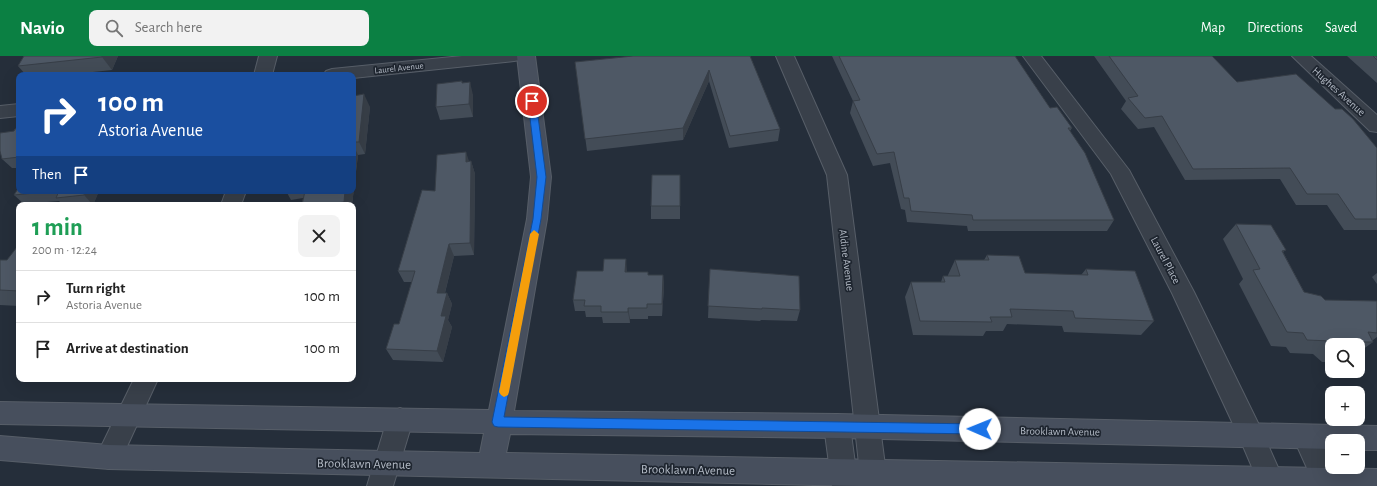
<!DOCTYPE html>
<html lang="en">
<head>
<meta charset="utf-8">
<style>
	body { margin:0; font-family:"Alegreya Sans",sans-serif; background:#f2f2f2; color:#222; height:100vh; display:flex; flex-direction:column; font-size:15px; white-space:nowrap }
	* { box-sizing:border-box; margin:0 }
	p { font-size:13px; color:#767676 }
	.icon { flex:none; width:22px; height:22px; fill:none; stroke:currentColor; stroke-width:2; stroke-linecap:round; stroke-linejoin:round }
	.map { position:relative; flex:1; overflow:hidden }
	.panel { position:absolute; left:16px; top:146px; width:340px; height:180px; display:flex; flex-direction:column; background:#fff; border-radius:8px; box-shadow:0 4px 16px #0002 }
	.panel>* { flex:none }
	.guide { position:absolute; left:16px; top:16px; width:340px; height:122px; border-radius:8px; box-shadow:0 4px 16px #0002; background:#1a4fa0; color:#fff; overflow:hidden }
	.controls { position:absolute; left:1325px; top:282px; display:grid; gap:8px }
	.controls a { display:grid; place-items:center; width:40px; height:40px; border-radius:8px; background:#fff; box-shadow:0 4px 16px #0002; font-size:20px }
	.pin { position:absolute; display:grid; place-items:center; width:34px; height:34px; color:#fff; margin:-17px; border:2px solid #fff; border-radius:50%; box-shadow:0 1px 4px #0007 }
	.me { position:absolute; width:44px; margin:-22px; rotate:271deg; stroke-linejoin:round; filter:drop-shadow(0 0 3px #0008) }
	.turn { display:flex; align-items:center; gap:14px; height:84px; padding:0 16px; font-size:18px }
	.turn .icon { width:52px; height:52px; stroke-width:2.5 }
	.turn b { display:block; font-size:28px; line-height:34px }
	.then { display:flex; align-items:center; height:38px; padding:0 16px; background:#0003; gap:8px; font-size:15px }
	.round { display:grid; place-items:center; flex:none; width:42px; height:42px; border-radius:8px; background:#f2f2f2 }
	.overview { display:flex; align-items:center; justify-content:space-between; height:68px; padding:0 16px }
	h1 { font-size:24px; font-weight:600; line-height:30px; color:#1e9e55 }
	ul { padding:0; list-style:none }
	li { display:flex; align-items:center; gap:12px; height:52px; padding:0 16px; border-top:1px solid #e0e0e0 }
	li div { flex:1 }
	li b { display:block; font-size:15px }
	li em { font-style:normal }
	header { display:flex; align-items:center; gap:24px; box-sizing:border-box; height:56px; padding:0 20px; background:#0b8043; color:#fff }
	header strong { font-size:19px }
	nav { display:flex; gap:22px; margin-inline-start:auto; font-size:14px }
	.search { width:280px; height:36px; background:#f2f2f2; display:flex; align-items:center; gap:10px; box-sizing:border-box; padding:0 14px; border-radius:8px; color:#767676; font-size:15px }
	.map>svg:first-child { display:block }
</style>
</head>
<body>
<header>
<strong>Navio</strong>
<div class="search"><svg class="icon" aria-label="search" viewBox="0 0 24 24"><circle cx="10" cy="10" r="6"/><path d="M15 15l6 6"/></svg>Search here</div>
<nav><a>Map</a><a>Directions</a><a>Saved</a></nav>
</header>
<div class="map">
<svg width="1377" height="430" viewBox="0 0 1377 430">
	<rect width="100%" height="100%" fill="#252e3a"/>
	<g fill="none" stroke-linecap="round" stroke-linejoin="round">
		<g stroke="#575e68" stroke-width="2">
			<g id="street">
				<polygon points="259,0 277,0 272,19 254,19"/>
				<polygon points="462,0 523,0 520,4 514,5 353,22 353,19 323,19 326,15 332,13"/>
				<polygon points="776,0 794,0 847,119 886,417 882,426 873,430 864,426 860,417 827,119"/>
				<polygon points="1023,0 1041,0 1129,114 1194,236 1260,371 1284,425 1282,430 1260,430 1240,383 1172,237 1111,118"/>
				<polygon points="1292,0 1311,0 1377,59 1377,76 1370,75"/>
				<polygon points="19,48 19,60 0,62 0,50"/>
				<polygon points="226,135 246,135 241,149 221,149"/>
				<polygon points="134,323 158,323 118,410 109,413 100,410 96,401"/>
				<polygon points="400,352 409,356 413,364 393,430 367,430 387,364 391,356"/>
				<polygon points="837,358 846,362 850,370 858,430 832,430 824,370 828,362"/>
				<polygon points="1306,369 1315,373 1332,407 1332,411 1334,411 1342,430 1315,430 1293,381 1297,373"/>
			</g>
		</g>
		<g stroke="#575e68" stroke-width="2">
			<polygon id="secondary" points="517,0 535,0 551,121 547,163 514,355 837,358 1377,370 1377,394 1358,394 1358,385 1332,385 1332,393 837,382 510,378 506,397 1377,413 1377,430 858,430 109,413 0,404 0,380 109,389 480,397 484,377 0,368 0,346 489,354 527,163 531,121"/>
		</g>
		<use href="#street" fill="#39404a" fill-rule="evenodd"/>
		<use href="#secondary" fill="#474f5d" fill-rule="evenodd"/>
	</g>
	<g fill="#434c57">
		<polygon points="24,0 118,0 112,14 64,19 26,19 18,10"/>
		<polygon points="750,0 780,73 778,85 729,92 709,25 683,84 587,95 575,6"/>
		<polygon points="832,0 1015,0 1050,52 1072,72 1070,75 1114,164 1107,175 968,175 967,170 907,166 905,154 901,153 890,107 873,110 850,57 853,45"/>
		<polygon points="1094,0 1212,0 1237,26 1377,92 1377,174 1344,174 1327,149 1296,149 1280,123 1185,124 1154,71 1138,73 1121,53 1126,45"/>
		<polygon points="1347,0 1377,0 1377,27"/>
		<polygon points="462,25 462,27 473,39 473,61 440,64 436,51"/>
		<polygon points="353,40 370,51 365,98 358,99 352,149 302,149 303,142 291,144 286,135 353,135"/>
		<polygon points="19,72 19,112 12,112 2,103"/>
		<polygon points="470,105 471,105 475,118 474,199 454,200 445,237 447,237 452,248 448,264 452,271 443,306 393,304 386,293 399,268 412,226 404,226 398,215 435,135"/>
		<polygon points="680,119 680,163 651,163 651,150"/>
		<polygon points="19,135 99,135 93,149 63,149 59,145 24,148 14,139"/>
		<polygon points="1236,168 1286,194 1283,196 1304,236 1325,244 1377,245 1377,281 1373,284 1373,286 1358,297 1358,289 1332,289 1332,305 1331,306 1322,306 1313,298 1290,297 1286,291 1271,290 1239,228 1243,223 1223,183"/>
		<polygon points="19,191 19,250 0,249 0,204 7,204"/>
		<polygon points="987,199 1025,217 1081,219 1086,213 1154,265 1141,279 1064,276 1062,270 1007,268 1003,275 986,275 983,280 913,279 905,241 911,226 941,226 943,220 948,220 948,219 955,204 984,204"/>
		<polygon points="710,213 800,254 797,265 761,264 760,265 708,262"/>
		<polygon points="627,216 648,216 648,219 663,219 664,231 662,260 648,260 648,263 630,263 630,267 603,267 602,261 586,261 585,255 575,255 573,244"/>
		<polygon points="1377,217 1377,228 1372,221"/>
	</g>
	<g fill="#373e47">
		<polygon points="102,0 118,0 112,14 102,1"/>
		<polygon points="709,14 709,25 683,84 683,72"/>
		<polygon points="470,26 473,39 473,61 469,48"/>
		<polygon points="364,38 370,51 365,98 359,86"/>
		<polygon points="353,88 358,99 352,149 346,149 344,146 345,135 353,135"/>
		<polygon points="466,96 470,108 466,106"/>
		<polygon points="471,105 475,118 474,199 470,187"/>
		<polygon points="86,135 99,135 93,149 84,139"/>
		<polygon points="449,188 454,200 442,248 437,237"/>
		<polygon points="626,203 627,215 626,228 625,216"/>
		<polygon points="663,219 664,231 662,260 662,248"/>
		<polygon points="447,237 452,248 448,264 452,271 443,306 437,295 441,260"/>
		<polygon points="628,252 630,263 630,267 628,256"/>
	</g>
	<g fill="#4e5865" stroke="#373e47">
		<polygon points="24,0 102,0 102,1 18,10"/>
		<polygon points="633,0 750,0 780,73 730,80 709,14 683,72 585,83 575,6"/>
		<polygon points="839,0 1015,0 1050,52 1057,51 1072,72 1068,72 1085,97 1114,164 973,164 972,159 911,155 909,142 904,142 894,96 877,98 853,45 860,44"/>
		<polygon points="1109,0 1212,0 1237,26 1296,18 1335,53 1342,53 1353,63 1377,92 1377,163 1355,163 1338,138 1307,138 1290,112 1193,113 1162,60 1145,62 1128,42 1138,40"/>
		<polygon points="1373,0 1377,0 1377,4"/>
		<polygon points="462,25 462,27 470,26 469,48 436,51 437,28"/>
		<polygon points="364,38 359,86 353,86 353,40"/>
		<polygon points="19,72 19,101 2,103 0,95 0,77 14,75 15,73"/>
		<polygon points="466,96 466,106 471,105 470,187 449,188 437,237 447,237 441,260 446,260 437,295 386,293 394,268 399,268 415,215 398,215 422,134 435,135 437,99"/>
		<polygon points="652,119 680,119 680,150 651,150"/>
		<polygon points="19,131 19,135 55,135 14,139"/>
		<polygon points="59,135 86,135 84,139 56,142"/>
		<polygon points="305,135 345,135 344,146 322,149 302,149"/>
		<polygon points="1236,168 1271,169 1286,194 1282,195 1304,236 1321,240 1325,244 1377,245 1377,277 1368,276 1373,286 1351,286 1350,289 1336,289 1331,285 1307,284 1303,277 1287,276 1253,214 1260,213"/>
		<polygon points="17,191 19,191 19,235 0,234 0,204 7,204"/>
		<polygon points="987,199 1019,200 1025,217 1088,219 1086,213 1135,215 1154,265 1075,262 1073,255 1010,253 1012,261 990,261 992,266 920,265 911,226 945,226 943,220 960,220 955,204 989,204"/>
		<polygon points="604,203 626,203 625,216 648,216 648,219 663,219 662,248 647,248 647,252 628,252 628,256 601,256 601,250 584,250 585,244 573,244 577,215 603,215"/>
		<polygon points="710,213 799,220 800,254 762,252 762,253 708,250"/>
	</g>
	<polygon fill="#1a73e8" stroke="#114b97" points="532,43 536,45 546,121 541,163 504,361 980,368 983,370 985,373 983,377 980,378 498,371 494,370 492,366 533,163 537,121 528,45"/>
	<polygon fill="#f59e0b" points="534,174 539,178 509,336 508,339 504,341 501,339 499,336 530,178"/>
	<g text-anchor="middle" stroke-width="3.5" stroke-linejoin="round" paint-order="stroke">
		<g font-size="9" fill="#b4bbc6" stroke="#1e252f">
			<text transform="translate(399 12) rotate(-6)" y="3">Laurel Avenue</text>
		</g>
		<g font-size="11" fill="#b4bbc6" stroke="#1e252f">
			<text transform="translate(1339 35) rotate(42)" y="4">Hughes Avenue</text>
			<text transform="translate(847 204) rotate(83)" y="4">Aldine Avenue</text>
			<text transform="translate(1166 204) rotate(62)" y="4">Laurel Place</text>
			<text transform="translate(1060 375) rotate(1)" y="4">Brooklawn Avenue</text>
		</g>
		<g font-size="13" fill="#b4bbc6" stroke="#1e252f">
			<text transform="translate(364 407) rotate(1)" y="5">Brooklawn Avenue</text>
			<text transform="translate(688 413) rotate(1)" y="5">Brooklawn Avenue</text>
		</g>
	</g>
</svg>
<div class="controls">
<a><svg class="icon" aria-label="search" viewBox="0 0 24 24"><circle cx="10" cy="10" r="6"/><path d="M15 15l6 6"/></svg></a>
<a>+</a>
<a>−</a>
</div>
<div class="pin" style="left:532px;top:45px;background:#d93025"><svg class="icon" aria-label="arrive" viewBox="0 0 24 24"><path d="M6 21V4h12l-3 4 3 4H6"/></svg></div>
<svg class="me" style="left:980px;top:373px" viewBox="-20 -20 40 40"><circle r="19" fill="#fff"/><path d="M0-13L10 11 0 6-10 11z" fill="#1a73e8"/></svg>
<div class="guide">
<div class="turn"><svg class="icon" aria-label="right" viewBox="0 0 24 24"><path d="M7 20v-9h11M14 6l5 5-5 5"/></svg><div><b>100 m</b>Astoria Avenue</div></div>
<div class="then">Then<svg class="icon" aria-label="arrive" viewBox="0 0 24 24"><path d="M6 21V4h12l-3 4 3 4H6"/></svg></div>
</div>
<section class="panel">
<div class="overview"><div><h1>1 min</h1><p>200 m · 12:24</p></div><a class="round"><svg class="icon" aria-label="close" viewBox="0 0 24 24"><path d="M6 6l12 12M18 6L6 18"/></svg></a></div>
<ul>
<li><svg class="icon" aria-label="right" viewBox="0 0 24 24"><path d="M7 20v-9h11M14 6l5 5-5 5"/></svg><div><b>Turn right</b><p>Astoria Avenue</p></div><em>100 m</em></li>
<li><svg class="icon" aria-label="arrive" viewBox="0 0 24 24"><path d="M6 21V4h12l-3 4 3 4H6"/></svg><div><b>Arrive at destination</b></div><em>100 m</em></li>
</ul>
</section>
</div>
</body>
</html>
